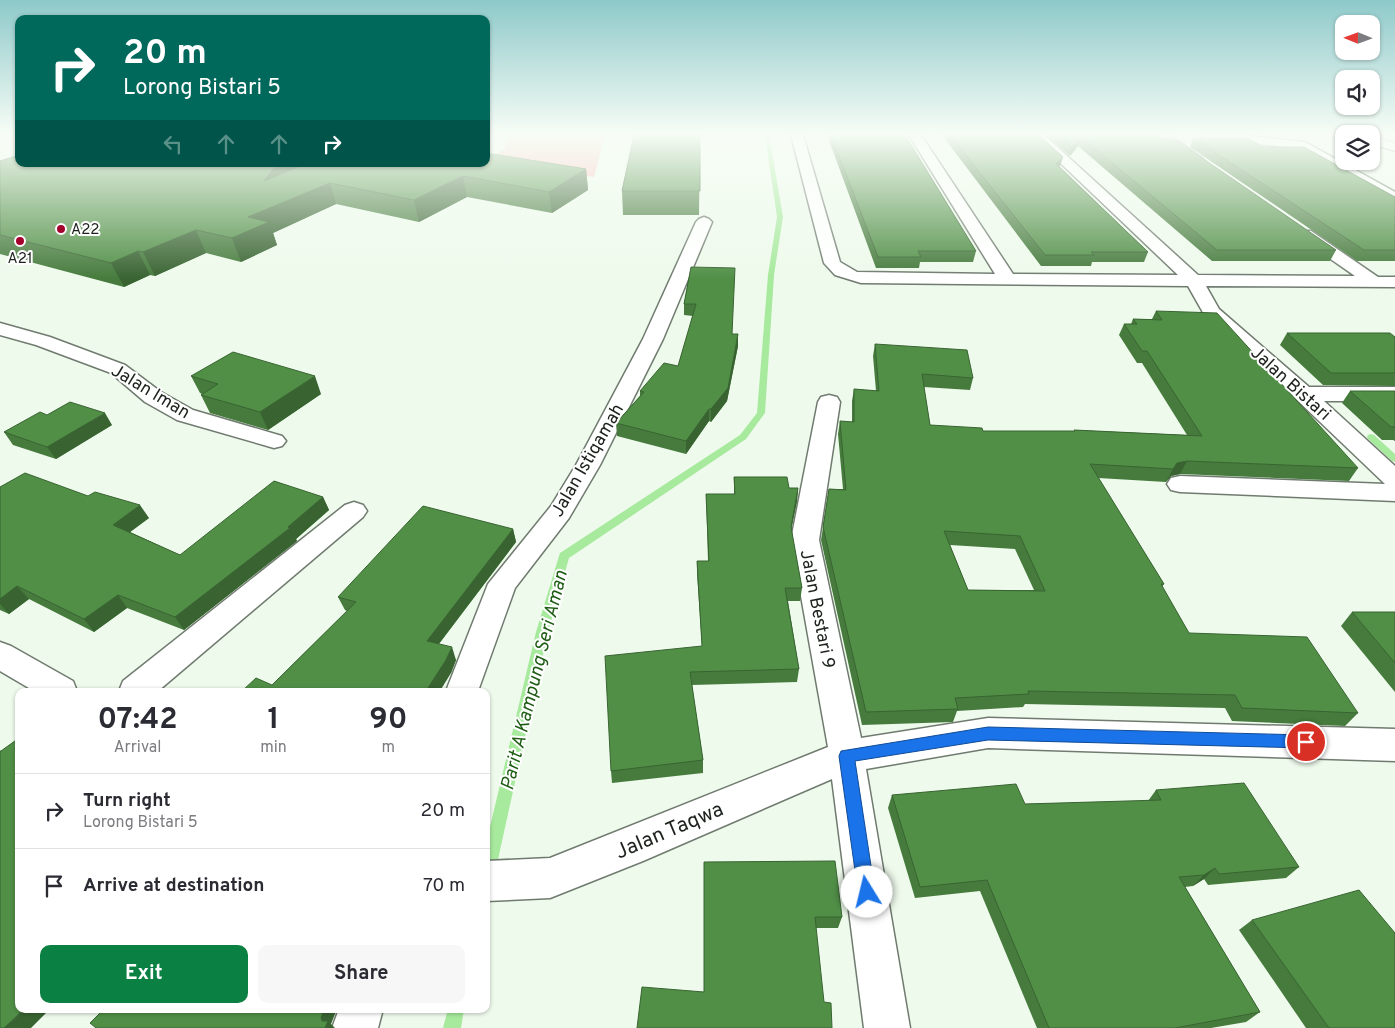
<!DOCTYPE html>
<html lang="en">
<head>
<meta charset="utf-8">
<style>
	body { margin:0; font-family:Overpass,sans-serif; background:#f7f7f7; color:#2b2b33; height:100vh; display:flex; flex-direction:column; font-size:19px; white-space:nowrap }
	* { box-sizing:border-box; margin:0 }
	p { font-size:16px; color:#7c7c81 }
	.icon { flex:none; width:28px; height:28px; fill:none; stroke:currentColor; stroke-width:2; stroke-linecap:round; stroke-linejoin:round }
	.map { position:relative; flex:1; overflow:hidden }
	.sheet { position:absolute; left:15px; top:688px; width:475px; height:325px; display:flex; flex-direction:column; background:#fff; border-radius:10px; box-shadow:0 1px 4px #0004 }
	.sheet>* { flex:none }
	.banner { position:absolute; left:15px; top:15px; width:475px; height:152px; border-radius:10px; box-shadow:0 1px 4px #0004; background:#00695c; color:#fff; overflow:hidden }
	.needle { width:32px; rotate:271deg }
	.tools { position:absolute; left:1335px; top:15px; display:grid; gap:10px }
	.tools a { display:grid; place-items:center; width:45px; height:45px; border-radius:10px; background:#fff; box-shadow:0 1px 4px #0004; font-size:25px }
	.pin { position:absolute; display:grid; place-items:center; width:42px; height:42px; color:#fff; margin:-21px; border:2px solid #fff; border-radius:50%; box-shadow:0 1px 5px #0007 }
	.me { position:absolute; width:55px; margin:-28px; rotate:351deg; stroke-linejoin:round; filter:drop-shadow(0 0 4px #0008) }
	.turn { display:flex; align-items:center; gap:18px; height:105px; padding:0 25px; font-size:22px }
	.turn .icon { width:65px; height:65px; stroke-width:2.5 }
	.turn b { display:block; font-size:35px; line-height:42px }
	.lanes { display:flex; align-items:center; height:48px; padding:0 25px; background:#0003; justify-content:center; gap:25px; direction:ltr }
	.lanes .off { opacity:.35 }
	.eta { display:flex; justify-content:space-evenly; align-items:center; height:85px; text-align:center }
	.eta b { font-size:30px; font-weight:700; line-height:35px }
	.action { display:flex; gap:10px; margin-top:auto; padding:10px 25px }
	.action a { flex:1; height:58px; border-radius:10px; background:#0b8043; color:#fff; font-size:20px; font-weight:700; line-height:58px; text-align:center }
	.action a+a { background:#f7f7f7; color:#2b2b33 }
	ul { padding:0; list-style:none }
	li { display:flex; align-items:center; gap:15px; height:75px; padding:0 25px; border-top:1px solid #e1e1e2 }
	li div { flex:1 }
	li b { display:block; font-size:19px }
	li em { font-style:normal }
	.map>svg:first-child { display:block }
</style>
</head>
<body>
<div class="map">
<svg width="1395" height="1028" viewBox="0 0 1395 1028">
	<rect width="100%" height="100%" fill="#eefaec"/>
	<polygon fill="#febbbb" points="508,135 605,135 594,177 486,161 486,159 504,150"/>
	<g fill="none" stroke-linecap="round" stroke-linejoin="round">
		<g fill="#a7e99d" fill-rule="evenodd">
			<polygon points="765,135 769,135 783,217 774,275 765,413 746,439 569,558 548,632 495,873 492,878 487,881 486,844 536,632 559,556 560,553 740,435 757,413 768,275 777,217"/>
			<polygon points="1311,135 1344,137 1344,139 1313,136"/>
			<polygon points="1371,434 1374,435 1395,454 1395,462 1392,461 1368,439 1367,437 1368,435"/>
			<polygon points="448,1009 464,1009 461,1028 443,1028"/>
		</g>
		<g stroke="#707b6f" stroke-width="3">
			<g id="street">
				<polygon points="791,135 803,135 840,262 857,272 995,274 909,135 921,135 1013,274 1178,275 1031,135 1044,135 1198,275 1355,276 1299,237 1297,234 1299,231 1311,231 1378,277 1395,277 1395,287 1206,286 1219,309 1309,387 1395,387 1395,401 1324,401 1395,466 1395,501 1180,492 1171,490 1167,484 1171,478 1180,476 1385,484 1296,399 1205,316 1188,286 861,283 835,275 824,263"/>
				<polygon points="1156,135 1170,135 1203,159 1197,163 1192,162"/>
				<polygon points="1202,135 1239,135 1305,142 1395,192 1395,202 1298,148 1208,139"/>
				<polygon points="704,217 709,219 712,222 663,339 600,465 569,518 515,588 478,691 446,691 488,584 551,506 576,465 643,339 696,222 699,219"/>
				<polygon points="0,323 50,337 125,365 161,392 193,410 282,436 286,441 282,446 274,448 177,420 145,402 111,373 36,345 0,335"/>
				<polygon points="829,395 837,397 840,402 819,540 861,738 988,718 1395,729 1395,761 988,748 866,769 910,1028 864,1028 832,779 643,861 550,898 486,901 486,861 550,858 828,747 791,540 818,402 821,397"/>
				<polygon points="354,502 363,505 367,511 363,517 158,691 119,691 123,681 345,505"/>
				<polygon points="0,642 11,646 73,681 77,691 34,691 0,671"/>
				<polygon points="339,1009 383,1009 378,1028 332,1028"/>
			</g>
		</g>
		<g stroke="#707b6f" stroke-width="2">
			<polygon id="secondary" points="1371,136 1395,143 1395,151 1371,144"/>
		</g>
		<use href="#street" fill="#fff" fill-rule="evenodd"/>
		<use href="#secondary" fill="#fff" fill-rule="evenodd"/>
	</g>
	<g fill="#467b3d" fill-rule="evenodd">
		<polygon points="700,135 699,215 623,215 622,191"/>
		<polygon points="827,135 905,135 976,251 973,262 920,262 919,268 876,268"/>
		<polygon points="942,135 1039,135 1060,166 1060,167 1148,252 1144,262 1092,262 1091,266 1041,266"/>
		<polygon points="1046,135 1157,135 1336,250 1330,261 1212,261 1078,146 1070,156"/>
		<polygon points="1193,138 1263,147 1395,197 1395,261 1357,261 1190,147"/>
		<polygon points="0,161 298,167 586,169 588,190 552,213 467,197 419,222 336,204 273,233 277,245 241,262 206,253 155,276 150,275 124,287 0,254"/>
		<polygon points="691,267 732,334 738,334 738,346 727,401 711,422 709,421 686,454 617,436 616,423 640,396 640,391 678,366 693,316 684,315 684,304"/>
		<path d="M1156 311 1358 468 1349 481 1180 474 1171 476 1166 482 1098 478 1164 584 1162 587 1189 633 1358 713 1345 726 1232 721 1225 708 1025 704 1023 707 957 711 953 722 862 725 821 540 829 489H843L838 434 840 421 852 422V401L854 389 876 391 873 356 875 344 973 378 970 390 924 387 930 425 983 431H1074V430L1187 435 1142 363H1137L1119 335 1124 324H1131L1133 319H1152ZM950 545 1015 549 1034 590H968Z"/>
		<polygon points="1287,333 1395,337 1395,386 1323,385 1280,345"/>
		<polygon points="191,376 321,394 268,430 210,413 201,395 202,394 200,393"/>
		<polygon points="1350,391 1395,391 1395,441 1393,440 1382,440 1342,403"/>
		<polygon points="47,415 112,425 56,459 13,445 4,432"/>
		<polygon points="734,477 789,488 798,488 797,501 791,530 802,588 800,601 788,601 799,669 797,682 692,685 703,760 703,773 612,783 611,771 702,646 697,574 697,561 708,561 706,494 734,494"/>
		<polygon points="0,487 88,496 149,518 130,532 180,555 323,497 329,510 296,539 297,541 184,630 127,608 94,632 29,599 9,614 0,610"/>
		<polygon points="513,529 516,542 439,644 456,660 451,673 272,685 347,611 345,610 338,597"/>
		<polygon points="1352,612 1395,612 1395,692 1341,626"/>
		<polygon points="1156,790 1299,867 1286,878 1208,885 1204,879 1193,886 1185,887 1260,1012 1246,1022 1211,1028 1037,1028 980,891 915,898 888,808 892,795 1025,804 1148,801"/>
		<polygon points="704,862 842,917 838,928 816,928 704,992"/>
		<polygon points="1252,920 1395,1028 1306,1028 1239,930"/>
	</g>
	<g fill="#396432">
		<polygon points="1081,137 1078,146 1070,156 1072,147"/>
		<polygon points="1063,157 1060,166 1054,173 1056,164"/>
		<polygon points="277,164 300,164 271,201 264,181"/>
		<polygon points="586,169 588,190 552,213 549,192"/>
		<polygon points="463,176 467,197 419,222 414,200"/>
		<polygon points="330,183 336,204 273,233 277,245 241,262 232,238 248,217"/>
		<polygon points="196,230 206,253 155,276 143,252"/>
		<polygon points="138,251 150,275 124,287 111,263"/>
		<polygon points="738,334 738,346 727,401 711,422 711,409"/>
		<polygon points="315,376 321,394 268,430 260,412"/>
		<polygon points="709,409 709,421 686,454 686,441"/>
		<polygon points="105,413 112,425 56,459 47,447"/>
		<polygon points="1187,461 1180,474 1171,476 1166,482 1173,469 1177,463"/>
		<polygon points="798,488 797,501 789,540 791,527"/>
		<polygon points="323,497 329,510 296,539 297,541 184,630 175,617 288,527"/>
		<polygon points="140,505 149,518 122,538 113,525"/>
		<polygon points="513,529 516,542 431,654 427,641"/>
		<polygon points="17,586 29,599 9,614 0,604 0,599"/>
		<polygon points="118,595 127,608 94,632 84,619"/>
		<polygon points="452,647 456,660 451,673 440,691 426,691"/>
		<polygon points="1215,868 1204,879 1193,886 1204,875"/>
		<polygon points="24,1009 50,1009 31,1028 4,1028"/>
		<polygon points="324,1009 337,1009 331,1024 335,1028 325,1028 321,1018"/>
	</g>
	<g fill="#518f47" stroke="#396432" fill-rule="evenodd">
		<polygon points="634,135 700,135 700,191 622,191"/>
		<polygon points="831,135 905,135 976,251 918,251 921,257 878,257"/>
		<polygon points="950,135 1039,135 1063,157 1056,164 1148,252 1091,252 1094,255 1045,255"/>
		<polygon points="1058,135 1157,135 1162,138 1173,138 1336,250 1217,250 1081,137 1072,147"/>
		<polygon points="1193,138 1248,138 1263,147 1304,147 1395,197 1395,250 1364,250"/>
		<polygon points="486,153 586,169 549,192 463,176 414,200 330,183 248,217 269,222 232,238 196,230 143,252 138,251 111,263 0,235 0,161 19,155 19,164 277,164 264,181 305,164 486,164"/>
		<polygon points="691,267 735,268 732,334 738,334 728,388 711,409 709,409 686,441 616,423 644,392 640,391 664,363 678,366 696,304 684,304"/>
		<path d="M1156 311 1217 313 1358 468 1187 461 1177 463 1173 469 1090 464 1164 584H1161L1189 633 1307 637 1358 713 1242 708 1235 695 1028 691 1029 694 955 698 958 709 866 712 823 527 829 489 846 490 840 421 854 422V389L879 391 875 344 967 350 973 378 922 374 930 425 982 428 983 431H1075L1074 430 1202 436 1147 351H1142L1124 324H1137L1133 319 1162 320ZM944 531 1020 536 1045 591 968 590Z"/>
		<polygon points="1287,333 1390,333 1395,337 1395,373 1331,373"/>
		<polygon points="233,352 315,376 260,412 201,395 218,384 191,376"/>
		<polygon points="1350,391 1395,391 1395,427 1391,427"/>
		<polygon points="70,402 105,413 47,447 4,432 40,412 47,415"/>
		<polygon points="25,473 88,496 95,492 140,505 113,525 180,555 274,481 323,497 288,527 290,528 175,617 118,595 84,619 17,586 0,599 0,487"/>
		<polygon points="734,477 787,477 789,488 798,488 791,527 802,588 785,588 799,669 690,672 703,760 611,771 605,656 702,646 697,561 709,561 706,494 735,494"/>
		<polygon points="423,506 513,529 427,641 452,647 446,660 426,691 242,691 256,678 272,685 356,602 338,597"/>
		<polygon points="1352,612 1395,612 1395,663"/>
		<polygon points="19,738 19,1009 24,1009 4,1028 0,1028 0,751 1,751"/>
		<polygon points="1244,783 1299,867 1219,874 1215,868 1204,875 1179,877 1260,1012 1175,1028 1049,1028 987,880 920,887 892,795 1016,784 1025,804 1161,800 1156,790"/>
		<polygon points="835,861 842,917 815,917 824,1002 831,1003 832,1028 637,1028 642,987 704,992 704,862"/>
		<polygon points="1359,890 1395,933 1395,1028 1329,1028 1252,920"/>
		<polygon points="104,1009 324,1009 321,1018 322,1021 328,1021 325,1028 96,1028 90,1023"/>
	</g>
	<linearGradient id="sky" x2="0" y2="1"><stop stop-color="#8ec9ca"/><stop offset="0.48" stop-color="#f7fdf6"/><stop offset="1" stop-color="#f7fdf6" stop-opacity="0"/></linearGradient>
	<rect width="1395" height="279" fill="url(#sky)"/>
	<polygon fill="#1a73e8" stroke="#114b97" points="988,727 1306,735 1311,737 1313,742 1311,746 1306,748 988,740 855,761 875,892 873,898 867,901 860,898 858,892 839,756 841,751"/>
	<g fill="#a2022c" stroke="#fff" stroke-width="2">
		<circle cx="61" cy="229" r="5"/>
		<circle cx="20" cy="241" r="5"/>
	</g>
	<g text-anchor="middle" stroke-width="4" stroke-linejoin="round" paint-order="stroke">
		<g font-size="15" fill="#1d221d" stroke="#fff" text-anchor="start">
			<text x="71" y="234">A22</text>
			<text x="20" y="263" text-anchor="middle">A21</text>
		</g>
		<g font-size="18" fill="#1d221d" stroke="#fff">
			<text transform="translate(1291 383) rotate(42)" y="6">Jalan Bistari</text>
			<text transform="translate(151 391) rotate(31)" y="6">Jalan Iman</text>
			<text transform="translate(587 460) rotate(-60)" y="6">Jalan Istiqamah</text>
			<text transform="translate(818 609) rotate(79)" y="6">Jalan Bestari 9</text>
		</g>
		<g font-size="19" font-style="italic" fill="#1f5d15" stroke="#fff">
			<text transform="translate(533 680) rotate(-76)" y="7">Parit A Kampung Seri Aman</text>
		</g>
		<g font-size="21" fill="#1d221d" stroke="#fff">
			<text transform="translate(669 830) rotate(-23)" y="7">Jalan Taqwa</text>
		</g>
	</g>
</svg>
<div class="tools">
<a><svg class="needle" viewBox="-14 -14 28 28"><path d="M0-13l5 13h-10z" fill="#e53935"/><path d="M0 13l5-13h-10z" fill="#7c7c81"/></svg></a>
<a><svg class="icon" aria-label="sound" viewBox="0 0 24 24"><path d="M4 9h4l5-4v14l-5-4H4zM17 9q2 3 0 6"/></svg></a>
<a><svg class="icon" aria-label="layers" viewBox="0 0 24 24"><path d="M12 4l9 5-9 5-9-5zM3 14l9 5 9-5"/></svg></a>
</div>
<div class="pin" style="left:1306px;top:742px;background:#d93025"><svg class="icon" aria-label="arrive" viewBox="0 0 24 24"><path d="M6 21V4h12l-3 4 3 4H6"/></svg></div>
<svg class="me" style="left:867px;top:892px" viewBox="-20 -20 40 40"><circle r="19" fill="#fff"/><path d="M0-13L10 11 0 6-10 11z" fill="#1a73e8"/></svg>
<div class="banner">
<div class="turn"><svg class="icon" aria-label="right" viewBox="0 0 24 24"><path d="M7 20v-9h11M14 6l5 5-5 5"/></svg><div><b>20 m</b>Lorong Bistari 5</div></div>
<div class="lanes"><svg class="icon off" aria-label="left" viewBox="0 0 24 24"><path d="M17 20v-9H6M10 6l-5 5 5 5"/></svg><svg class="icon off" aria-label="ahead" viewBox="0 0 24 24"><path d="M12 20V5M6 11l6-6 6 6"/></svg><svg class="icon off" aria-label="ahead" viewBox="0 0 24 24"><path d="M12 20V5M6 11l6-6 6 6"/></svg><svg class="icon" aria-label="right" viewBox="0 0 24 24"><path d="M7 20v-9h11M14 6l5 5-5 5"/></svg></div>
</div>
<section class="sheet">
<div class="eta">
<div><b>07:42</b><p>Arrival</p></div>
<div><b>1</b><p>min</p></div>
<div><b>90</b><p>m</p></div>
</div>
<ul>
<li><svg class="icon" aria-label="right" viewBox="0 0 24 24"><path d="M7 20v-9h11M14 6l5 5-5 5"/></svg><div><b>Turn right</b><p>Lorong Bistari 5</p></div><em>20 m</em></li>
<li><svg class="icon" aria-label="arrive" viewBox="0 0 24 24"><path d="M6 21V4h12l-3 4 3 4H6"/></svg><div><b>Arrive at destination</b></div><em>70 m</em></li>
</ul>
<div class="action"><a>Exit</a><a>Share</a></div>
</section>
</div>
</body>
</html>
